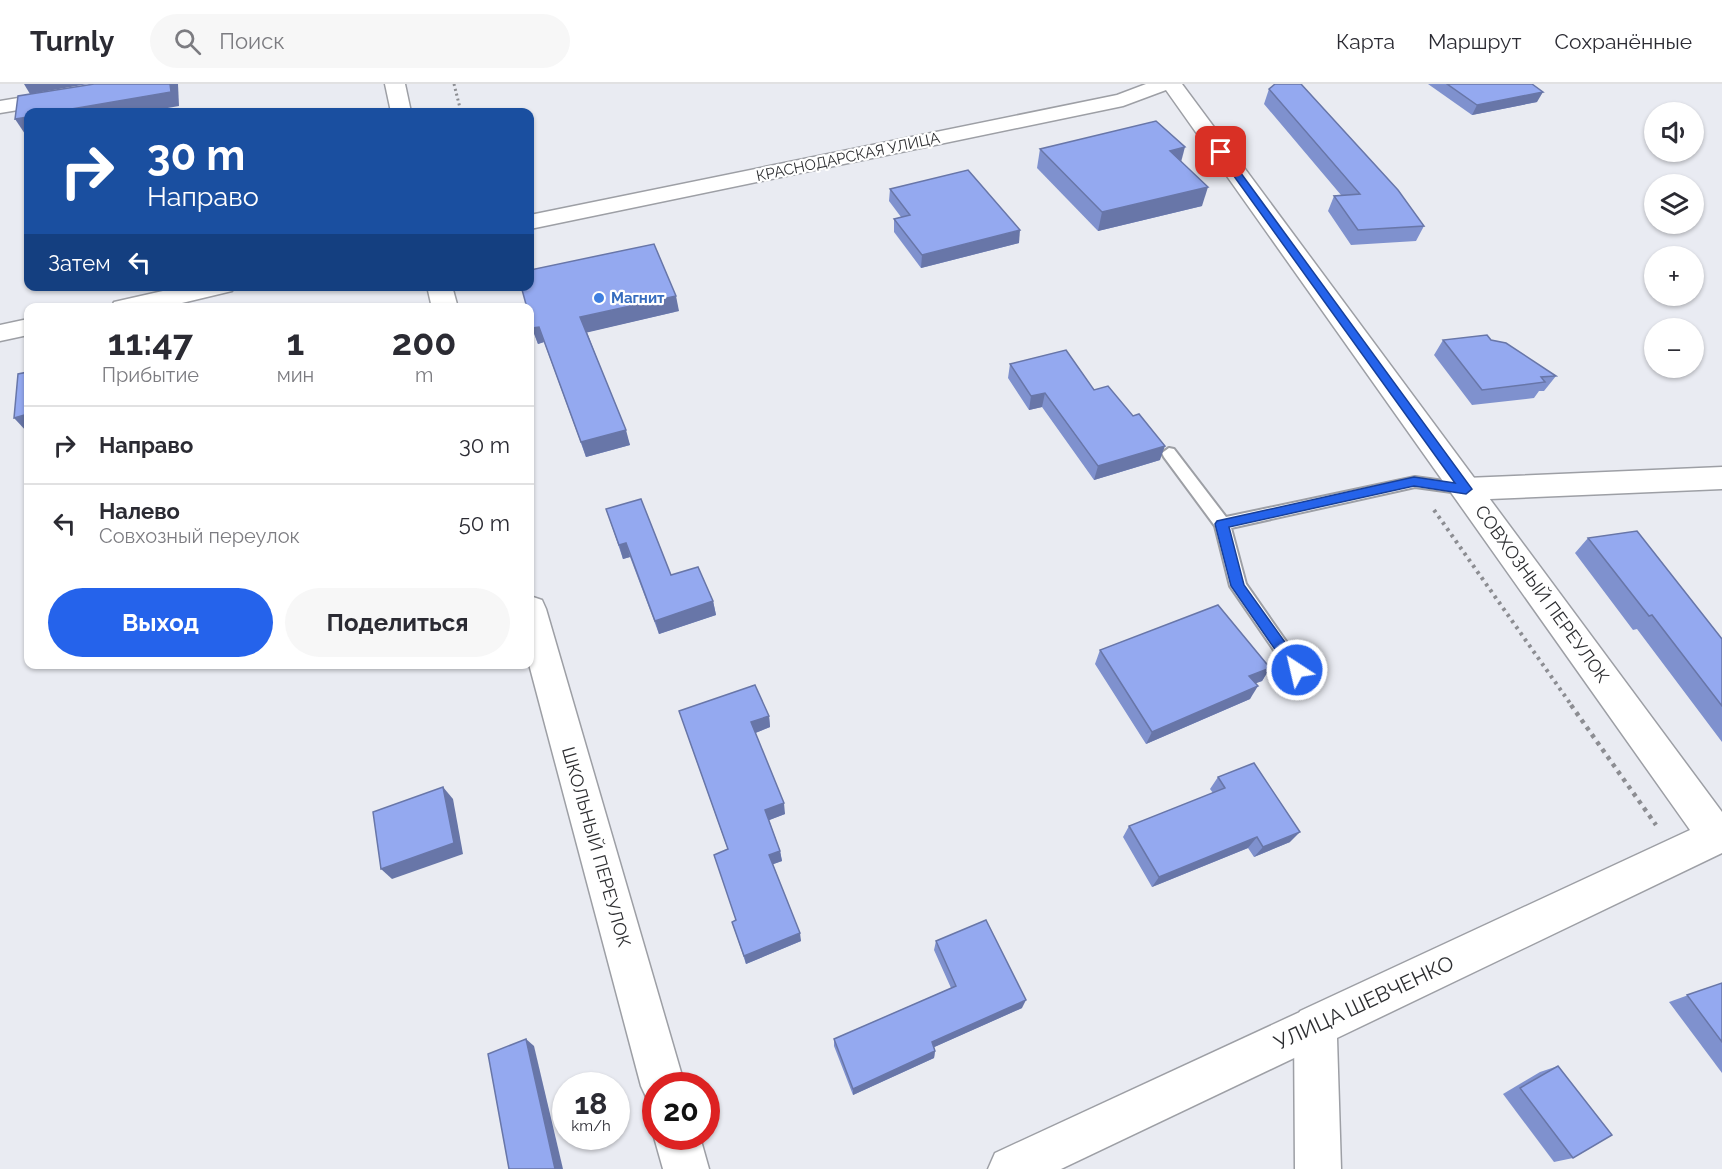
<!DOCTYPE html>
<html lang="ru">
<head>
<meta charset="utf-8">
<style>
	body { margin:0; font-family:Raleway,sans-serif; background:#f7f7f7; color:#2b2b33; height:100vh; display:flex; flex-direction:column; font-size:22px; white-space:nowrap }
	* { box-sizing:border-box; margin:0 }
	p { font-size:20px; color:#7c7c81 }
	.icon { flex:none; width:33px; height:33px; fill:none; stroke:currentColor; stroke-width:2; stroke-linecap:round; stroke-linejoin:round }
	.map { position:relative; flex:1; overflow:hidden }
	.drawer { position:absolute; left:24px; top:219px; width:510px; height:366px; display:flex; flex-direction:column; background:#fff; border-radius:12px; box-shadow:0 2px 4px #0004 }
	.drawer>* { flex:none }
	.hud { position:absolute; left:24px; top:24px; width:510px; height:183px; border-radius:12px; box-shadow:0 2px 4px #0004; background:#1a4fa0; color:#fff; overflow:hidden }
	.tools { position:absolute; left:1644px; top:18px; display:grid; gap:12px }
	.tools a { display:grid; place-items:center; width:60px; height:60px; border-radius:50%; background:#fff; box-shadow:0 2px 4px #0004; font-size:30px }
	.speed { position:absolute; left:552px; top:988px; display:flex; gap:12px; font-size:30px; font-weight:700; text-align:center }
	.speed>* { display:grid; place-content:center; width:78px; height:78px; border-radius:50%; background:#fff; box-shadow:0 2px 4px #0004; line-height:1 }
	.speed small { font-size:15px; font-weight:400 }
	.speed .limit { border:9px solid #d22; background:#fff; color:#111 }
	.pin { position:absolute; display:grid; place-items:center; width:51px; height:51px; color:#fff; margin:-26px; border-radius:12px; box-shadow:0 3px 9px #0006 }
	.me { position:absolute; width:66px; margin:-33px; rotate:325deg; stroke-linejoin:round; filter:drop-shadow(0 0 4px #0008) }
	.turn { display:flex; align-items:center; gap:21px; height:126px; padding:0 24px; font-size:27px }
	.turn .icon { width:78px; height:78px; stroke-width:2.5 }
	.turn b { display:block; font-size:42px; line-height:51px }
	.then { display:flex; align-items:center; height:57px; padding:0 24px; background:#0003; gap:12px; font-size:22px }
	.eta { display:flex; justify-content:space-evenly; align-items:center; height:102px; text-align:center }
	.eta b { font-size:36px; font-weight:700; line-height:42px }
	.cta { display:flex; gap:12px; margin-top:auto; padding:12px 24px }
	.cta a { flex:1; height:69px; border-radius:36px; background:#2563eb; color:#fff; font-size:24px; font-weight:700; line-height:69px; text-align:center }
	.cta a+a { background:#f7f7f7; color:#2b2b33 }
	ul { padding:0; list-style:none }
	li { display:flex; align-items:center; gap:18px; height:78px; padding:0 24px; border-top:2px solid #e1e1e2 }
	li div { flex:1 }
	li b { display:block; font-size:22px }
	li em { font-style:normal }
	header { display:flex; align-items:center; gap:36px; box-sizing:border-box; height:84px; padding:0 30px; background:#fff; border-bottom:2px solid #e1e1e2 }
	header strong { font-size:28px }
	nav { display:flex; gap:33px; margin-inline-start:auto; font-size:21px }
	.search { width:420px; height:54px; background:#f7f7f7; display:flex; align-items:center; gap:15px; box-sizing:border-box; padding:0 21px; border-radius:33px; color:#7c7c81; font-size:22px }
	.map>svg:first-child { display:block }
</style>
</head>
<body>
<header>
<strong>Turnly</strong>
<div class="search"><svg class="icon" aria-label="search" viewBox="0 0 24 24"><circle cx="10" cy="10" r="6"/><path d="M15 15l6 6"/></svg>Поиск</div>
<nav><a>Карта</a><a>Маршрут</a><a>Сохранённые</a></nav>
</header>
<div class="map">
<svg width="1722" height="1085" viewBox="0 0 1722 1085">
	<rect width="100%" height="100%" fill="#e9ebf2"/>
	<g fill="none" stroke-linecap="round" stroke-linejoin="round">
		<g stroke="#9d9fa5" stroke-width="4">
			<polygon id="lane" points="1169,364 1174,365 1226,433 1415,393 1466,400 1473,405 1466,410 1415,403 1231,444 1246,500 1306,586 1303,591 1297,593 1291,591 1230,502 1215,442 1164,373 1162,369"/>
		</g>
		<g stroke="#9d9fa5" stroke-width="3">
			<g id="street">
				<polygon points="102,0 149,0 146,4 139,6 0,29 0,17"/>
				<polygon points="185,202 235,202 232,207 161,224 111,224 114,218"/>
				<polygon points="427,202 452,202 458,224 432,224"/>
				<polygon points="28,235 28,251 0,257 0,241"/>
				<polygon points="1722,383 1722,405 1466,416 1455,413 1451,405 1455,397 1466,394"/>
				<polygon points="530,512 542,516 546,525 685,1002 656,1002 656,1021 648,1017 641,1002 529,580"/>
				<polygon points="1315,921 1330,927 1336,942 1330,957 1061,1085 988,1085 995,1069"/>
				<polygon points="656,1051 656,1053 700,1053 709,1085 663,1085 654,1053"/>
			</g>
		</g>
		<g stroke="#9d9fa5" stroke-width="3">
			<g id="secondary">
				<polygon points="385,0 405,0 411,28 391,28"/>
				<polygon points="1146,0 1182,0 1722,728 1722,769 1337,954 1341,1085 1295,1085 1294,942 1300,927 1690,746 1166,6 1123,22 530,145 530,131 1117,11"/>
			</g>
		</g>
		<polyline stroke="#8c8d92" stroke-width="3" stroke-dasharray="2 3" stroke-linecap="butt" points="454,0 461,28"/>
		<polyline stroke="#8c8d92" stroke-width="4" stroke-dasharray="3 4.5" stroke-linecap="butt" points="1434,426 1572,622"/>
		<polyline stroke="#8c8d92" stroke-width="4.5" stroke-dasharray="4 5" stroke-linecap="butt" points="1571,621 1656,741"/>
		<use href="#lane" fill="#fff" fill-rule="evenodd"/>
		<use href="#street" fill="#fff" fill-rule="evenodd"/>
		<use href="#secondary" fill="#fff" fill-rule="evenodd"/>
	</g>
	<g fill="#7f91ce">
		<polygon points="1428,0 1532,0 1537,18 1472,31"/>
		<polygon points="1269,5 1424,142 1416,157 1351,161 1328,127 1334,112 1341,111 1264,20"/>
		<polygon points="1040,65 1181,77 1202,122 1098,147 1037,84"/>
		<polygon points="890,105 1019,159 921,184 894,148 894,135 901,133 889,117"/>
		<polygon points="679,227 587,248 630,361 586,373 544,258 538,260 532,244"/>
		<polygon points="1443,256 1491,256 1556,292 1544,307 1539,307 1534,314 1472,321 1434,271"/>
		<polygon points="1010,280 1094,306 1133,332 1160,376 1094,396 1042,323 1029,326 1008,294"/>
		<polygon points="606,425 671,491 713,517 716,531 659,550 630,473 623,475"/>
		<polygon points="1588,454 1722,555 1722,658 1637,545 1633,546 1575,469"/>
		<polygon points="1100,566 1270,584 1262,597 1255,599 1250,615 1146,660 1095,580"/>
		<polygon points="679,627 769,632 770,643 755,649 785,730 769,736 780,767 782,777 773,780 801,857 746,880 732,838 736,836 728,766"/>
		<polygon points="1218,693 1290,758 1254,773 1248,764 1152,803 1123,753 1129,742 1213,709 1210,705"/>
		<polygon points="936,857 1022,924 934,963 935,967 934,974 853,1011 834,962 834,955 951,904 934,866"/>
		<polygon points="1722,899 1722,989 1669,918"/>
		<polygon points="1558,982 1573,1074 1554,1078 1503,1010 1540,988"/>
	</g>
	<g fill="#6876a8">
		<polygon points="24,0 88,0 30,10"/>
		<polygon points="170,0 178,0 179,22 145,28 54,28"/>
		<polygon points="1543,8 1537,18 1472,31 1477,21"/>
		<polygon points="28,33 28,49 25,50 15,35"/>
		<polygon points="1185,63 1180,82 1170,67"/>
		<polygon points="1208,103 1202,122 1098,147 1102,128"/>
		<polygon points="1020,146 1019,159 921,184 922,171"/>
		<polygon points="676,212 679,227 585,249 580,233"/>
		<polygon points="539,243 544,258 538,260 532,244"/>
		<polygon points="1045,309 1042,323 1029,326 1031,312"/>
		<polygon points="28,330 28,349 14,334"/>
		<polygon points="626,346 630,361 586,373 581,358"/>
		<polygon points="1165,362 1160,376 1094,396 1098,382"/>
		<polygon points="626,459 630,473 623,475 619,461"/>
		<polygon points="713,517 716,531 659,550 655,537"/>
		<polygon points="1270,584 1262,597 1241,605 1249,592"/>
		<polygon points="1258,602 1250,615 1146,660 1152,648"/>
		<polygon points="769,632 770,643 753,650 751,638"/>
		<polygon points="443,703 453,715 463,770 392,795 381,785"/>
		<polygon points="784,719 785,730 767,737 765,726"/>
		<polygon points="1300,748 1290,758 1254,773 1263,763"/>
		<polygon points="1257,753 1248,764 1152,803 1159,793"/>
		<polygon points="780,767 782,777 771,781 769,771"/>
		<polygon points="800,849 801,857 746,880 744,872"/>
		<polygon points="1026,916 1022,924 930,965 932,958"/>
		<polygon points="526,955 534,962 563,1085 555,1085"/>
		<polygon points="935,967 934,974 853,1011 853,1005"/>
	</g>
	<g fill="#94a9f0" stroke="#6876a8" stroke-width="1.5">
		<polygon points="94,0 170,0 171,8 54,28 28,28 28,33 15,35 18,12"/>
		<polygon points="1275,0 1301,0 1398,106 1424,142 1358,146 1334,112 1360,110 1269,5"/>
		<polygon points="1447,0 1532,0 1543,8 1477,21"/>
		<polygon points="1156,37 1185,63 1170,67 1208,103 1102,128 1040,65"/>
		<polygon points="968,86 1020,146 922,171 894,135 910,131 890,105"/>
		<polygon points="654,160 676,212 580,233 626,346 581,358 539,243 532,244 530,233 530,224 527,224 521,202 530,202 530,186"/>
		<polygon points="1487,251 1491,256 1506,259 1556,292 1541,293 1545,298 1482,306 1443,256"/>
		<polygon points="1066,266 1094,306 1108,302 1133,332 1139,330 1165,362 1098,382 1045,309 1031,312 1010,280"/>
		<polygon points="28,288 28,330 14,334 18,290"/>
		<polygon points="641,415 671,491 698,483 713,517 655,537 626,459 619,461 606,425"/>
		<polygon points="1637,447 1722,555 1722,622 1652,531 1649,532 1588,454"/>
		<polygon points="1218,521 1270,584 1249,592 1258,602 1152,648 1100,566"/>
		<polygon points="755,601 769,632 751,638 784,719 765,726 780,767 769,771 800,849 744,872 732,838 736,836 714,771 728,765 679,627"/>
		<polygon points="1254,679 1300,748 1263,763 1257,753 1159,793 1129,742 1225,704 1218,693"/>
		<polygon points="443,703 454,759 381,785 373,728"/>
		<polygon points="986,836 1026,916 932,958 935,967 853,1005 834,955 956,902 936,857"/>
		<polygon points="1722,899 1722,958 1687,911"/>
		<polygon points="526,955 555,1085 509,1085 488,970"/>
		<polygon points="1558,982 1612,1051 1573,1074 1520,1004"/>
	</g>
	<polygon fill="#2563eb" stroke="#184099" stroke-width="1.5" points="1218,66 1224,66 1472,405 1466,410 1414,402 1229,443 1244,501 1302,582 1304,586 1297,592 1292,590 1231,502 1215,440 1217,437 1414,393 1455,399 1218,70"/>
	<circle fill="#3f7fe0" stroke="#fff" stroke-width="2" cx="599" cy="214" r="6"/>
	<g text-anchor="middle" stroke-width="4.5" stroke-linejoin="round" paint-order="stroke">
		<g font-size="15" fill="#2d2e31" stroke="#fff">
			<text transform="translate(848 73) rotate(-12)" y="5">КРАСНОДАРСКАЯ УЛИЦА</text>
		</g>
		<g font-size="15" font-weight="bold" fill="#366cbe" stroke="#fff" text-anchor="start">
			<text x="611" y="219">Магнит</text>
		</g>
		<g font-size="18" fill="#2d2e31" stroke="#fff">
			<text transform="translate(1542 510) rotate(54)" y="6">СОВХОЗНЫЙ ПЕРЕУЛОК</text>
			<text transform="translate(596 763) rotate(74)" y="6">ШКОЛЬНЫЙ ПЕРЕУЛОК</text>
		</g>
		<g font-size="21" fill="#2d2e31" stroke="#fff">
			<text transform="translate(1364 919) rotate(-25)" y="7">УЛИЦА ШЕВЧЕНКО</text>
		</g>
	</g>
</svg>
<div class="tools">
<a><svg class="icon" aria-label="sound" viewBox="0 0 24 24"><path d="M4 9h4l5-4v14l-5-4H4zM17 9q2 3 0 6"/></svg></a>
<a><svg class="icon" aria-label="layers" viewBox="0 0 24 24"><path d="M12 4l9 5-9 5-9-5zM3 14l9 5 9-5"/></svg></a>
<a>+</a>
<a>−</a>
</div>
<div class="speed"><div>18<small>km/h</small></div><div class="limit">20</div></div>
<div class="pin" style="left:1221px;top:68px;background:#d93025"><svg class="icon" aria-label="arrive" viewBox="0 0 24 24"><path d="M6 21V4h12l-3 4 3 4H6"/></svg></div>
<svg class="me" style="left:1297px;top:586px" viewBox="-20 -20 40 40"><circle r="17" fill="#2563eb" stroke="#fff" stroke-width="3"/><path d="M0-11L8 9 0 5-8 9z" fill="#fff"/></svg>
<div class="hud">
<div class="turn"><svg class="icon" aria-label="right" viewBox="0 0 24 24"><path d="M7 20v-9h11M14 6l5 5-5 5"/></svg><div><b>30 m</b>Направо</div></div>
<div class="then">Затем<svg class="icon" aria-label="left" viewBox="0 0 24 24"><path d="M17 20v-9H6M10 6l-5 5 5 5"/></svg></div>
</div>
<section class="drawer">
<div class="eta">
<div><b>11:47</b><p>Прибытие</p></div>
<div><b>1</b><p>мин</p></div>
<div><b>200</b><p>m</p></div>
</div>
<ul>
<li><svg class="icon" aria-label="right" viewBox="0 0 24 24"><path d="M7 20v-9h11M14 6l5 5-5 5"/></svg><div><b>Направо</b></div><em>30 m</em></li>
<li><svg class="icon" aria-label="left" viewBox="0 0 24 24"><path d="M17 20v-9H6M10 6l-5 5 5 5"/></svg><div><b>Налево</b><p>Совхозный переулок</p></div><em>50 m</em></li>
</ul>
<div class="cta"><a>Выход</a><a>Поделиться</a></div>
</section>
</div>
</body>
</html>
